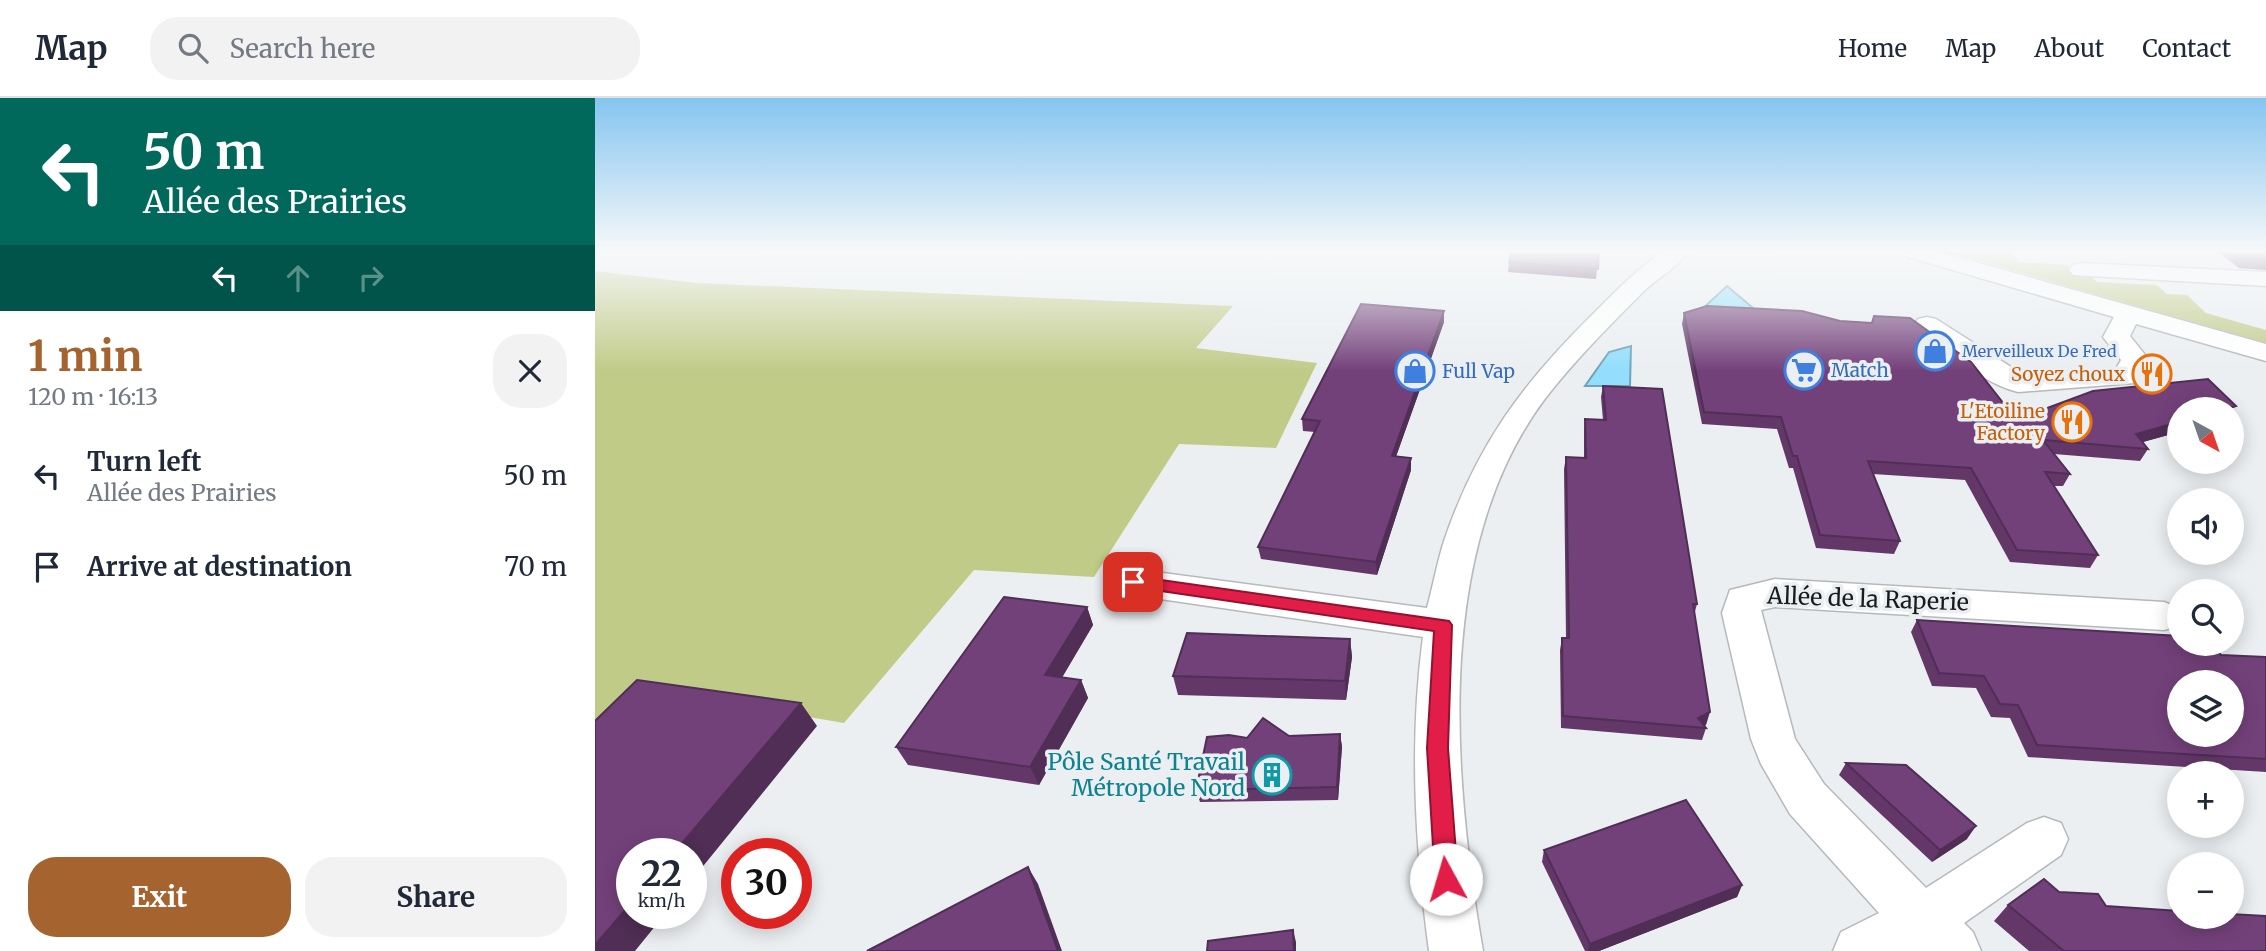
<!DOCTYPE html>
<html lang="en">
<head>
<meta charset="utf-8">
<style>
	body { margin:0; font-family:Merriweather,serif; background:#f2f2f3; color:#1f2937; height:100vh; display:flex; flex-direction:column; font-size:26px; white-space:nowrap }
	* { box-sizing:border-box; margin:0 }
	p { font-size:23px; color:#747a83 }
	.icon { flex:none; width:38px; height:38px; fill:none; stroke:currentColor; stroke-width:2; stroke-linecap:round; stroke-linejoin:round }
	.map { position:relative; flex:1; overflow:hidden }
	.details { display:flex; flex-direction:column; background:#fff; width:595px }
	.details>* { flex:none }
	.top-card { background:#00695c; color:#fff; overflow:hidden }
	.needle { width:46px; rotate:140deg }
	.fabs { position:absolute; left:1572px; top:299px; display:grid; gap:14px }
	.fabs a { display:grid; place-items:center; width:77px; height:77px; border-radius:50%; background:#fff; box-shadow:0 4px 18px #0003; font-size:35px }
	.speed { position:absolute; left:21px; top:740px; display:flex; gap:14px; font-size:35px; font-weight:700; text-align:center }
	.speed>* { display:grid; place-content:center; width:91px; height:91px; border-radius:50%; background:#fff; box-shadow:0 4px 18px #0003; line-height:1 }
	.speed small { font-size:18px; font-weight:400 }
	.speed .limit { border:10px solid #d22; background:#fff; color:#111 }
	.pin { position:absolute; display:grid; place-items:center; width:60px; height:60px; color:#fff; margin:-30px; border-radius:14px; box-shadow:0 4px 10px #0006 }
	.me { position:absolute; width:77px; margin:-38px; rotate:354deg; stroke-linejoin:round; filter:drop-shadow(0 0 5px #0008) }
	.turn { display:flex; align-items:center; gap:24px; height:147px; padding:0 28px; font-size:32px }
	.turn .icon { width:91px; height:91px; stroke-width:2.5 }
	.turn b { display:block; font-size:49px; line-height:60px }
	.lanes { display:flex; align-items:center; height:66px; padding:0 28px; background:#0003; justify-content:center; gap:35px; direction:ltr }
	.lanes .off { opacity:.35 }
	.round { display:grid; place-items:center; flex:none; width:74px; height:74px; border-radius:28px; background:#f2f2f3 }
	.overview { display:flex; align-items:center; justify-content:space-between; height:119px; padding:0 28px }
	h1 { font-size:42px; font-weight:700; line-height:52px; color:#a5642f }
	.primary-button { display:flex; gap:14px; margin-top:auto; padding:14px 28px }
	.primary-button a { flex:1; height:80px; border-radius:28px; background:#a5642f; color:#fff; font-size:28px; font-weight:700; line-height:80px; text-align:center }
	.primary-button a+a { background:#f2f2f3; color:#1f2937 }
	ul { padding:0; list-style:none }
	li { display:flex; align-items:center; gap:21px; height:91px; padding:0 28px }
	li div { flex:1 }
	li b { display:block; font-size:26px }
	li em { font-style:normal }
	header { display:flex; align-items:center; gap:42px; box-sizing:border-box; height:98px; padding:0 35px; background:#fff; border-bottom:2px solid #e0e1e3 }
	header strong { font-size:33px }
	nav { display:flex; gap:38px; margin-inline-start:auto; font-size:24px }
	.search { width:490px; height:63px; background:#f2f2f3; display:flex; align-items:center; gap:18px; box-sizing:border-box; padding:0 24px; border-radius:28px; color:#747a83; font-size:26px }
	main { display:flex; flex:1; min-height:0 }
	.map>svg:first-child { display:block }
</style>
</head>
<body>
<header>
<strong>Map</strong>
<div class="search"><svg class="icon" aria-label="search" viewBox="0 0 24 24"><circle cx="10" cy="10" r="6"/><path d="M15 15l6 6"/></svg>Search here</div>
<nav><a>Home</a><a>Map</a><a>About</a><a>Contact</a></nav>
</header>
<main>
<section class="details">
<div class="top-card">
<div class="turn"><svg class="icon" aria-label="left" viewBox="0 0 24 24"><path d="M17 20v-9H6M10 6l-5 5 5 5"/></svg><div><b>50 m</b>Allée des Prairies</div></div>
<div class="lanes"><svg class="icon" aria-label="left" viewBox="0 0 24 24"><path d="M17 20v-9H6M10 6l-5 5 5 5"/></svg><svg class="icon off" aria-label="ahead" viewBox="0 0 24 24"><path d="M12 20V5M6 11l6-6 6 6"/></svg><svg class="icon off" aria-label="right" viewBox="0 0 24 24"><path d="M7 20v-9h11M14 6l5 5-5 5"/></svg></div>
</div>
<div class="overview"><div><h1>1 min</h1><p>120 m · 16:13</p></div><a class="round"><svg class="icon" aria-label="close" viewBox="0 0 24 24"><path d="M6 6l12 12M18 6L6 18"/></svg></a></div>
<ul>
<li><svg class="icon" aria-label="left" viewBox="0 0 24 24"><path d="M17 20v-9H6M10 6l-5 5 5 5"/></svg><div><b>Turn left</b><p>Allée des Prairies</p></div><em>50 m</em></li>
<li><svg class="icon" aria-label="arrive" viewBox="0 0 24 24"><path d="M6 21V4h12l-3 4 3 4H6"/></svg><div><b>Arrive at destination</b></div><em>70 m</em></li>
</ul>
<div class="primary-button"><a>Exit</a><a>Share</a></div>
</section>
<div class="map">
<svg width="1671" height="853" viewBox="0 0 1671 853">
	<rect width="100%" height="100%" fill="#ebeff2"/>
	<g fill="#c1cb88">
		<polygon points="1353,154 1414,154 1424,164 1472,167 1481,177 1496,178 1502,184 1562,187 1572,196 1592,197 1611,215 1671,232 1671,245"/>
		<polygon points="0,173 101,185 638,208 601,250 722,265 681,350 584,346 499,479 379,472 249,625 50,591 0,639"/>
	</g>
	<g fill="#92defc" stroke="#6ea3b8" stroke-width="2">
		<polygon points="1132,188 1164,215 1106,212"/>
		<polygon points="1036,248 1035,288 990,288 1014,254"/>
	</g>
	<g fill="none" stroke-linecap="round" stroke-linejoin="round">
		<g stroke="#b6b9bc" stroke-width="3">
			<g id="minor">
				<path d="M1067 154H1093C1083 169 1063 180 1050 192 1015 227 979 263 949 302 838 452 858 680 888 853H834C820 748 814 644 828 539L538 497 525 493 519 484 525 475 538 471 832 510C838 488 842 465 849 443 881 349 926 287 996 218 1019 195 1041 172 1067 154Z"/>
				<path d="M1310 154H1345L1671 246V263L1541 226 1535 238 1554 262 1540 285 1423 294C1387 285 1353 254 1323 233L1319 227 1323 221 1332 219 1341 221 1427 276 1521 271 1526 262 1508 239 1519 219 1313 159Z"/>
				<polygon points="1486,165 1671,174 1671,188 1478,177 1474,172 1478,167"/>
				<polygon points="1180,481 1569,504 1584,510 1583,528 1569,532 1180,509 1166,512 1200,641 1229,686 1331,790 1432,725 1449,719 1466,725 1473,741 1466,757 1369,825 1378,834 1386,853 1238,853 1246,834 1284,815 1195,716 1166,666 1156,641 1127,515 1135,492"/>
			</g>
		</g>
		<use href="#minor" fill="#fff" fill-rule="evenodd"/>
	</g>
	<g fill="#633869">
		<polygon points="1004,154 1001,181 913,174 914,164"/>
		<polygon points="1623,154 1671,154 1671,172 1644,170"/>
		<polygon points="1089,215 1276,225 1279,218 1409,306 1447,312 1584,312 1584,334 1547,344 1553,351 1545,363 1459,356 1475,376 1468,388 1458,388 1503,457 1495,470 1415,464 1370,382 1278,376 1305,443 1299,456 1221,450 1198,370 1194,370 1182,331 1107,326 1087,226"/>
		<polygon points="849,224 801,358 816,360 816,372 782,477 666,461 663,449 720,334 708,333 707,321"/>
		<polygon points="1008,288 1102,506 1099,517 1111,627 1109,628 1111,630 1107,642 966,630 965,552 967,540 971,540 969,371 971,359 989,359 989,333 990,321 1008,322 1006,299"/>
		<polygon points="492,509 498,527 467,579 486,582 493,600 444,687 313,667 301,649"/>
		<polygon points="1322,522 1626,557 1671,559 1671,674 1433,659 1415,620 1396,619 1381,590 1337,588 1316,534"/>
		<polygon points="755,541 757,559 751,602 583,597 578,578"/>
		<polygon points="745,636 747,649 743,702 605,704 601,692 652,640"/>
		<polygon points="1251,665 1372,741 1337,764 1244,677"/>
		<polygon points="949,752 1147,787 1142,799 1004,853 990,853 947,764"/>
		<polygon points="1464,794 1511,808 1671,853 1434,853 1399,823 1413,807"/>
	</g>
	<g fill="#502e55">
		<polygon points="849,213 849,224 797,370 797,358"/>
		<polygon points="1584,324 1584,334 1534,348 1541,336"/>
		<polygon points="816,360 816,372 782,477 781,464"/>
		<polygon points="492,509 498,527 458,595 450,577"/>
		<polygon points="755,541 757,559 751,602 750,583"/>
		<polygon points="486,582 493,600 444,687 435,669"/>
		<polygon points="206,605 222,628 96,783 96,756 78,756"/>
		<polygon points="1115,614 1111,627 1106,629 1103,620"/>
		<polygon points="745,636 747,649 743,702 742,689"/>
		<polygon points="1381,728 1372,741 1337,764 1345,752"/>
		<polygon points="433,769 443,786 467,853 463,853"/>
		<polygon points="1147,787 1142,799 1004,853 993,853 995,846"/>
		<polygon points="37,804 37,816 70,816 40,853 0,853 0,847"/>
		<polygon points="698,832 701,844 701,853 699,853"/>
	</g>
	<g fill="#73417a" stroke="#502e55" stroke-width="2" fill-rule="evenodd">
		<polygon points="916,154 1004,154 1003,171 914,164"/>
		<polygon points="1642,154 1671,154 1671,161 1650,160"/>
		<polygon points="766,206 849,213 797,358 816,360 781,464 663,449 725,323 707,321"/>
		<polygon points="1112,208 1207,213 1245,223 1277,225 1279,218 1315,220 1376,264 1409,306 1447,312 1498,293 1613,281 1641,308 1629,312 1584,312 1584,324 1541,336 1553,351 1448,342 1475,376 1450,374 1503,457 1422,452 1376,370 1273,363 1305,443 1225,437 1202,358 1198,358 1186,319 1109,314 1089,215"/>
		<polygon points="1008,288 1067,291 1102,506 1098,506 1115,614 1103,620 1111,630 968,618 967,540 974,540 971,359 991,360 990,321 1011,322"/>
		<polygon points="409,499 492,509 450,577 486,582 435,669 301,649"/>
		<path d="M1322 522 1584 538V546H1618L1626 557 1671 559V661L1442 647 1423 607 1405 606 1389 578 1344 575ZM1584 584H1636V637H1584Z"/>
		<polygon points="592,535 755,541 750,583 578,578"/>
		<polygon points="42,582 206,605 78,756 37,756 37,804 0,847 0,623"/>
		<polygon points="668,620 694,638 745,636 742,689 601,692 612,639 634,637 652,640"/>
		<polygon points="1251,665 1311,667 1381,728 1345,752"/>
		<polygon points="1091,702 1147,787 995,846 949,752"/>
		<polygon points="433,769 463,853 272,853"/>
		<polygon points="1449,781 1464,794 1503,796 1511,808 1584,813 1584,819 1636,819 1636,816 1671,818 1671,853 1469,853 1413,807"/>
		<polygon points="698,832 699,853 612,853 613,843"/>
	</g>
	<linearGradient id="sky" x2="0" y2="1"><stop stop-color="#85c5f0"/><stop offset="0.56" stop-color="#f6f8f9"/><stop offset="1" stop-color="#f6f8f9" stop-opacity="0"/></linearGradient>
	<rect width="1671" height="273" fill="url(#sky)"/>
	<polygon fill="#e11d48" stroke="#92132f" stroke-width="2" points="538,478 854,523 857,527 853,650 863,781 860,789 851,792 843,789 840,781 832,650 839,533 532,488 529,484 532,479"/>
	<defs>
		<g id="shop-ring" transform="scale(2.0125)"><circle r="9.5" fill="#ebeff2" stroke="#3f7fe0" stroke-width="1.5"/><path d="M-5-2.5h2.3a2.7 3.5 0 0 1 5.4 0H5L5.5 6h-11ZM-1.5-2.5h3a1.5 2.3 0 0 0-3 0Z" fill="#3f7fe0"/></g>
		<g id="supermarket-ring" transform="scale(2.0125)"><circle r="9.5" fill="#ebeff2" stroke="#3f7fe0" stroke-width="1.5"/><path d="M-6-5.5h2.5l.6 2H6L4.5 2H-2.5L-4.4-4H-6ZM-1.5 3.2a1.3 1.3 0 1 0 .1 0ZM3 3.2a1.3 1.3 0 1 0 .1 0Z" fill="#3f7fe0"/></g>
		<g id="restaurant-ring" transform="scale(2.0125)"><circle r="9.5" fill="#ebeff2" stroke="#e8710a" stroke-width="1.5"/><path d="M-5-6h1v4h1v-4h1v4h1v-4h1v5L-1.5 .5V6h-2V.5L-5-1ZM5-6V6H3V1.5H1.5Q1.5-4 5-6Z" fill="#e8710a"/></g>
		<g id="building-ring" transform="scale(2.0125)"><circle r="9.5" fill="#ebeff2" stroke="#0f9aa8" stroke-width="1.5"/><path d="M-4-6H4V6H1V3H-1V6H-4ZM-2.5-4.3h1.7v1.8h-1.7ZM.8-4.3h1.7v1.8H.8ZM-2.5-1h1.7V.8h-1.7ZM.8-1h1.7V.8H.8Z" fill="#0f9aa8"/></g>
	</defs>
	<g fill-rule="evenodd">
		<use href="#shop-ring" x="1340" y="253"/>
		<use href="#supermarket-ring" x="1209" y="272"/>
		<use href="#shop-ring" x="820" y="273"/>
		<use href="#restaurant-ring" x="1557" y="276"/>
		<use href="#restaurant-ring" x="1477" y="324"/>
		<use href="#building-ring" x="677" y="677"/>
	</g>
	<g text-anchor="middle" stroke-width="7" stroke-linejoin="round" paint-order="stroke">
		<g font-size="16" fill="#366cbe" stroke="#ebeff2" text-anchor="start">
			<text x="1367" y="259">Merveilleux De Fred</text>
		</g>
		<g font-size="19" fill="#366cbe" stroke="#ebeff2" text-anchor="start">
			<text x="1236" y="279">Match</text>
			<text x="847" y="280">Full Vap</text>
		</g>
		<g font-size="19" fill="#c56008" stroke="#ebeff2" text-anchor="end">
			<text x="1530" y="283">Soyez choux</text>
			<text x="1450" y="320">L'Etoiline<tspan x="1450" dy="22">Factory</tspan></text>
		</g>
		<g font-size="23" fill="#191a1b" stroke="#ebeff2">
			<text transform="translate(1273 501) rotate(2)" y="8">Allée de la Raperie</text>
		</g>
		<g font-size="23" fill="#0d838f" stroke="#ebeff2" text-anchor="end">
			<text x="650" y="672">Pôle Santé Travail<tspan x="650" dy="26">Métropole Nord</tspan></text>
		</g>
	</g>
</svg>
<div class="fabs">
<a><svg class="needle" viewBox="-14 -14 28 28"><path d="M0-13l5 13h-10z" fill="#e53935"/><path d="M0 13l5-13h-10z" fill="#747a83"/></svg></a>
<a><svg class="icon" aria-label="sound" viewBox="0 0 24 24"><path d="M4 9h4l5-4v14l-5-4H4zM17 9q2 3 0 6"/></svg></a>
<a><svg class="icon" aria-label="search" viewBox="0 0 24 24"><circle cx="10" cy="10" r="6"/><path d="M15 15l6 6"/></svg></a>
<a><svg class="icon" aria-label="layers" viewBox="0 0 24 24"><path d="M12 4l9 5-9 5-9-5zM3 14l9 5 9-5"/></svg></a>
<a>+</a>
<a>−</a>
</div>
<div class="speed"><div>22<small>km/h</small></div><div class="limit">30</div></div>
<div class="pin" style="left:538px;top:484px;background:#d93025"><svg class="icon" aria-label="arrive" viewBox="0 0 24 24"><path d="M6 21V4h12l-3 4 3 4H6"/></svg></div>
<svg class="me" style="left:851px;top:781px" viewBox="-20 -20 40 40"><circle r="19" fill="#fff"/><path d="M0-13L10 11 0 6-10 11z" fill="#e11d48"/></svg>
</div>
</main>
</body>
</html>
